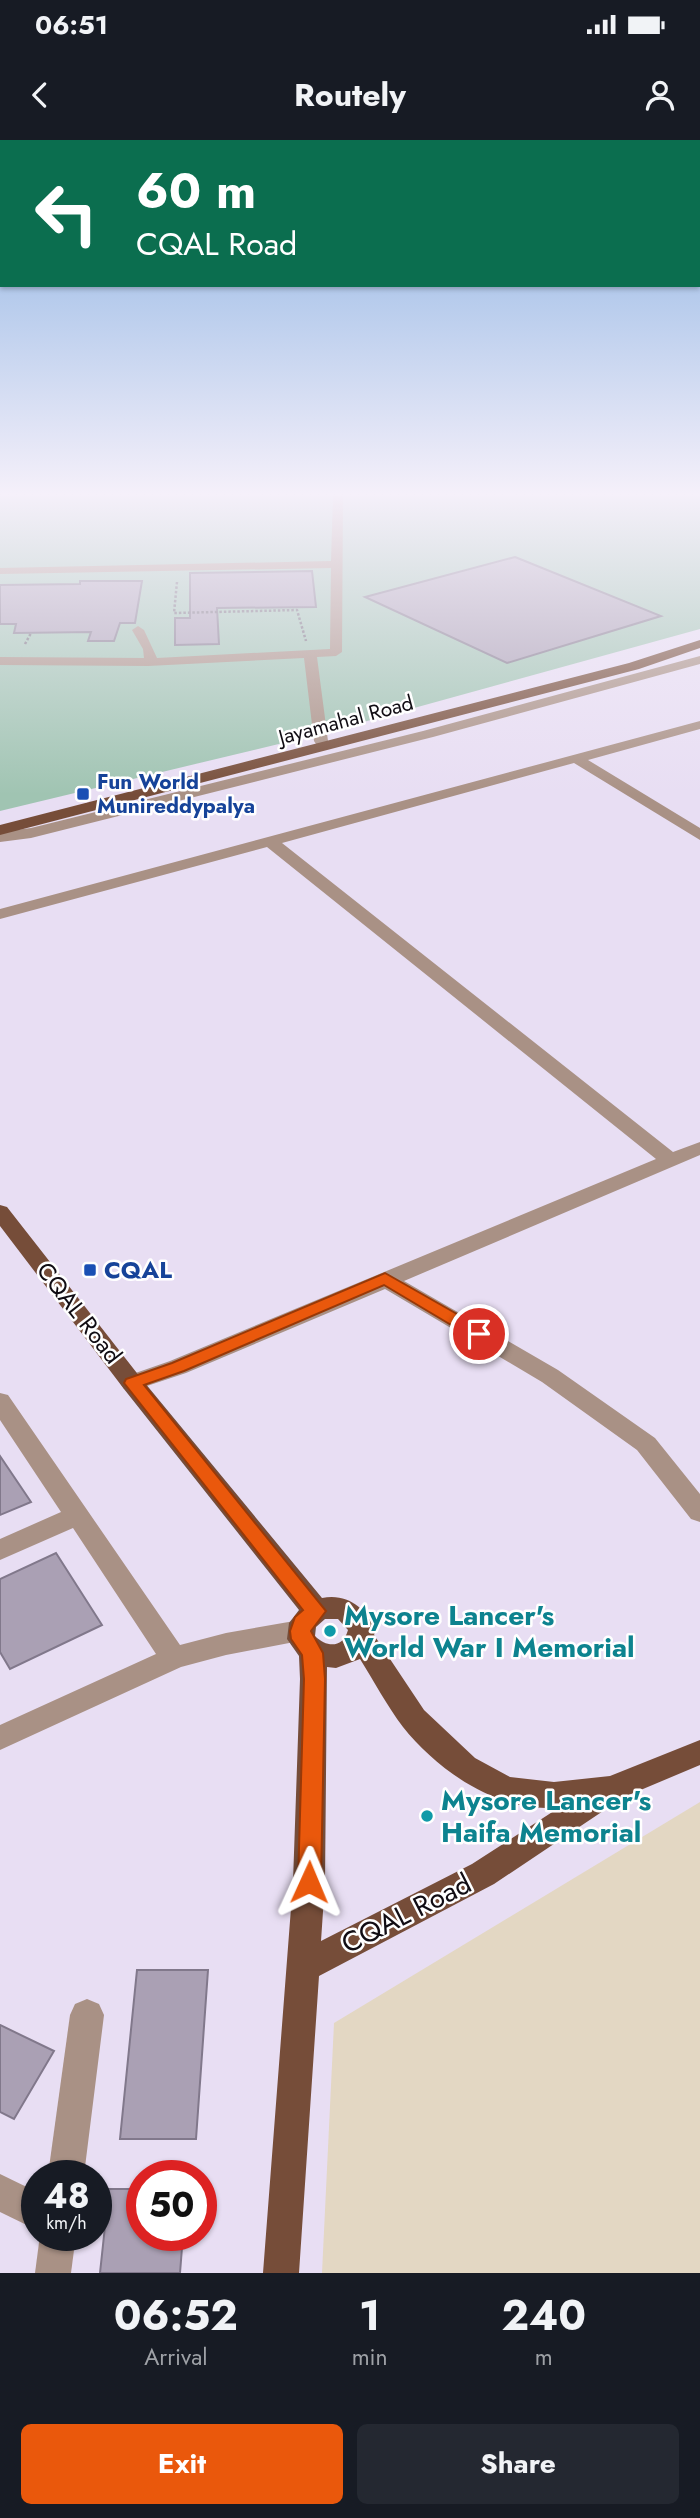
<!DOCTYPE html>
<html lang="en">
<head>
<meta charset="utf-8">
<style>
	body { margin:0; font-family:Jost,sans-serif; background:#242831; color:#f1f3f6; height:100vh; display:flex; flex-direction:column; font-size:26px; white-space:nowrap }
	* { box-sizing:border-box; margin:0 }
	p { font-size:23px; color:#9ea1a6 }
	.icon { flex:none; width:38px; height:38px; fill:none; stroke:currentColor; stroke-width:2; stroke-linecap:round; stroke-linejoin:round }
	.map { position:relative; height:2133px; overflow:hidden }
	.side { display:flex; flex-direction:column; background:#171b24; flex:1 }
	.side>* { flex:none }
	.guide { position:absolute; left:0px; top:0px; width:700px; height:147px; box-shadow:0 2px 5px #0004; background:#0b6e4f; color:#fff; overflow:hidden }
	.speed { position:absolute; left:21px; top:2020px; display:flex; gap:14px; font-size:35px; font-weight:700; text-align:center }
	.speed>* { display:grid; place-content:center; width:91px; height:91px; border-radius:50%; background:#171b24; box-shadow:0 2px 5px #0004; line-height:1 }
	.speed small { font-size:18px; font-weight:400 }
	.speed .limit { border:10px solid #d22; background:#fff; color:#111 }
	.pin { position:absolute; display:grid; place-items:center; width:60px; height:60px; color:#fff; margin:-30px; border:4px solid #fff; border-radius:50%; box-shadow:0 2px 7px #0007 }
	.me { position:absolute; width:77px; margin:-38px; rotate:1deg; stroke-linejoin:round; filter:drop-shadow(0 0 5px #0008) }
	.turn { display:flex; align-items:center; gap:24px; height:147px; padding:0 21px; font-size:32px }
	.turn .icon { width:91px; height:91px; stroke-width:2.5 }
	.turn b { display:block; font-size:49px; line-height:60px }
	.eta { display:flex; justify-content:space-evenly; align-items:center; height:119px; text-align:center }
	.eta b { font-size:42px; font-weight:700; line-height:49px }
	.cta { display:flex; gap:14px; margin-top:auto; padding:14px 21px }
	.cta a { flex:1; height:80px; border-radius:10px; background:#ea580c; color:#fff; font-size:28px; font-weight:700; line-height:80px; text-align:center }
	.cta a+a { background:#242831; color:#f1f3f6 }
	.status { display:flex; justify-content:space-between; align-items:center; height:49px; padding:0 35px; background:#171b24; direction:ltr }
	.status svg { height:19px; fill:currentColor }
	header { display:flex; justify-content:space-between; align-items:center; height:91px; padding:0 21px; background:#171b24; font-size:32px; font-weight:700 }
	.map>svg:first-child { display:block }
</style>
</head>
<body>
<div class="status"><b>06:51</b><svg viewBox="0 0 49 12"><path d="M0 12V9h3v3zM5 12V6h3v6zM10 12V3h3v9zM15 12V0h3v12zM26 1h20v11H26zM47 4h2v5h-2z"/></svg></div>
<header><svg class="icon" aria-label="back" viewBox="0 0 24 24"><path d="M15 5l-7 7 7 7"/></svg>Routely<svg class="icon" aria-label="person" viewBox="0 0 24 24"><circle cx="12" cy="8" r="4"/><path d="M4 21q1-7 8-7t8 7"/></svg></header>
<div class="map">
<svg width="700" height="2133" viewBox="0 0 700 2133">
	<rect width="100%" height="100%" fill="#e8def3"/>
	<polygon fill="#e3d7c3" points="700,1662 700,2133 322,2133 334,1883"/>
	<polygon fill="#a0c4b2" points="0,356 700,356 700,489 320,594 0,671"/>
	<g fill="#aaa0b4" stroke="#81788b" stroke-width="2">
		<polygon points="515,417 661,476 507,523 365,457"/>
		<polygon points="312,431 316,467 217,468 219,504 175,505 175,478 190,478 190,433"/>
		<polygon points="80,441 142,441 135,483 120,483 114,501 88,501 91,492 14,493 16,484 0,484 0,445 80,444"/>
		<polygon points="0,1316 31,1362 0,1375"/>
		<polygon points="56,1413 102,1485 10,1529 0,1512 0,1439"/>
		<polygon points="137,1830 208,1830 196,1999 120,1999"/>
		<polygon points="0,1885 54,1911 14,1979 0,1972"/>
		<polygon points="109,2049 142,2049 142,2095 183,2095 180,2133 100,2133"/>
	</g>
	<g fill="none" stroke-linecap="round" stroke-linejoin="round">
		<g stroke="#76707d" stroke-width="2.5" stroke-dasharray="2.5 2" stroke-linecap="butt">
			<polyline points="177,442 174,473 297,470 306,501"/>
			<polyline points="25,504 31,493"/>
		</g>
		<g fill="#a99185" fill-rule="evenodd">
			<polygon points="333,356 343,356 342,512 336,516 317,517 328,601 326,604 316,604 314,601 304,518 148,526 0,525 0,517 144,518 143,509 132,490 138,486 144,490 157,518 330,509 331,428 0,434 0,428 331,421"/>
			<polygon points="700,516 700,524 433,597 31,698 0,702 0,692 31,688 423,591"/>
			<polygon points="700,581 700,589 588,620 700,688 700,700 574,623 282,703 673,1012 700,1002 700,1015 404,1141 558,1230 655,1298 700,1354 700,1382 691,1379 637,1310 542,1242 385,1149 186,1233 132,1251 124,1249 120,1243 124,1237 170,1221 656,1019 267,707 0,779 0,769"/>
			<polygon points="0,1253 8,1255 180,1505 226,1493 300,1480 310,1483 314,1491 310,1499 226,1515 181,1527 0,1610 0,1585 156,1514 73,1388 0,1420 0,1399 61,1372 0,1280"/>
			<polygon points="87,1859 99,1864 104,1875 84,2035 48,2035 70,1875 75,1864"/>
			<polygon points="0,2034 37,2052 37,2090 0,2072"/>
			<polygon points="40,2095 76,2095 71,2133 35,2133"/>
		</g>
		<g fill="#764d39" fill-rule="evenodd">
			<polygon points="700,500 700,508 639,529 0,695 0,685 629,523"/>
			<path d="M0 1065 7 1067 140 1237 322 1458C348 1453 365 1468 376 1490L374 1495 424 1570 475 1618 510 1637 554 1642 610 1636 700 1600V1625L624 1657 494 1744 319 1836 299 2133H263L293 1742 300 1539 299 1516 287 1499 289 1483 299 1470 124 1249 0 1086ZM325 1479H338L348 1490C343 1508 327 1508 315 1496L316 1487ZM360 1519C374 1541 387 1566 403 1587 438 1631 501 1675 560 1667L472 1724 321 1801 325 1742 327 1527 336 1528Z"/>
		</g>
	</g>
	<linearGradient id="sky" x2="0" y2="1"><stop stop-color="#84aee1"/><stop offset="0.54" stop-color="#f5f0fa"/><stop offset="1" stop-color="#f5f0fa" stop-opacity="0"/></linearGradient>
	<rect width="700" height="655" fill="url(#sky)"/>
	<polygon fill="#ea580c" stroke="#983908" stroke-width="2" points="385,1133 485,1190 488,1194 485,1198 473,1198 384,1145 184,1231 144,1245 326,1471 311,1491 323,1513 325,1539 321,1742 318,1750 309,1753 301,1750 298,1742 304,1539 302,1515 291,1499 290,1491 295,1477 303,1470 124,1243 126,1239 172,1223"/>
	<g fill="#1a4fb4" stroke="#fff" stroke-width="2.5">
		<rect x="76" y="647" width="14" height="14" rx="3.5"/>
		<rect x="83" y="1123" width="14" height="14" rx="3.5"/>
	</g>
	<g fill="#0f9aa8" stroke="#fff" stroke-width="2.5">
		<circle cx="330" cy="1491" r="7"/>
		<circle cx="427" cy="1676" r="7"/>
	</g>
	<g text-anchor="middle" stroke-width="5" stroke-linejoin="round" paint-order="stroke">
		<g font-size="21" fill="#100c13" stroke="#fff">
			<text transform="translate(346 580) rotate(-15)" y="7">Jayamahal Road</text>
		</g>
		<g font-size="21" font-weight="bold" fill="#164399" stroke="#fff" text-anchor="start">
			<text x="97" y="649">Fun World<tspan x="97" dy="24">Munireddypalya</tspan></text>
		</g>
		<g font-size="24" font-weight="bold" fill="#164399" stroke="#fff" text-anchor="start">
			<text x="104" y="1138">CQAL</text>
		</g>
		<g font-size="24" fill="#100c13" stroke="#fff">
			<text transform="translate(79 1173) rotate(52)" y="8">CQAL Road</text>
		</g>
		<g font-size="28" font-weight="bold" fill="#0d838f" stroke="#fff" text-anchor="start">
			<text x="344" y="1485">Mysore Lancer's<tspan x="344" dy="32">World War I Memorial</tspan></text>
			<text x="441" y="1670">Mysore Lancer's<tspan x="441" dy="32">Haifa Memorial</tspan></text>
		</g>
		<g font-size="28" fill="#100c13" stroke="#fff">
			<text transform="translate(406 1773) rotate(-27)" y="10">CQAL Road</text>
		</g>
	</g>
</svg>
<div class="speed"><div>48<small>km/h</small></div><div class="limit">50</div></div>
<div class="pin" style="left:479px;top:1194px;background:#d93025"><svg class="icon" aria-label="arrive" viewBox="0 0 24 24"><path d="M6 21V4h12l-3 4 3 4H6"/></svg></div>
<svg class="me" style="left:309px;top:1742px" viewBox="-20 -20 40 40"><path d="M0-17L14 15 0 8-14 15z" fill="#ea580c" stroke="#fff" stroke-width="4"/></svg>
<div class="guide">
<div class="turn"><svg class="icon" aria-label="left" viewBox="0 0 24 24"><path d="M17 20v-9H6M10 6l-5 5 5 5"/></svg><div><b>60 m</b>CQAL Road</div></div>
</div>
</div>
<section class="side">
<div class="eta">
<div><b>06:52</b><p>Arrival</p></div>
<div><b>1</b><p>min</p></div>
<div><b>240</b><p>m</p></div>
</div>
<div class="cta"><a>Exit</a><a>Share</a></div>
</section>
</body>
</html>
